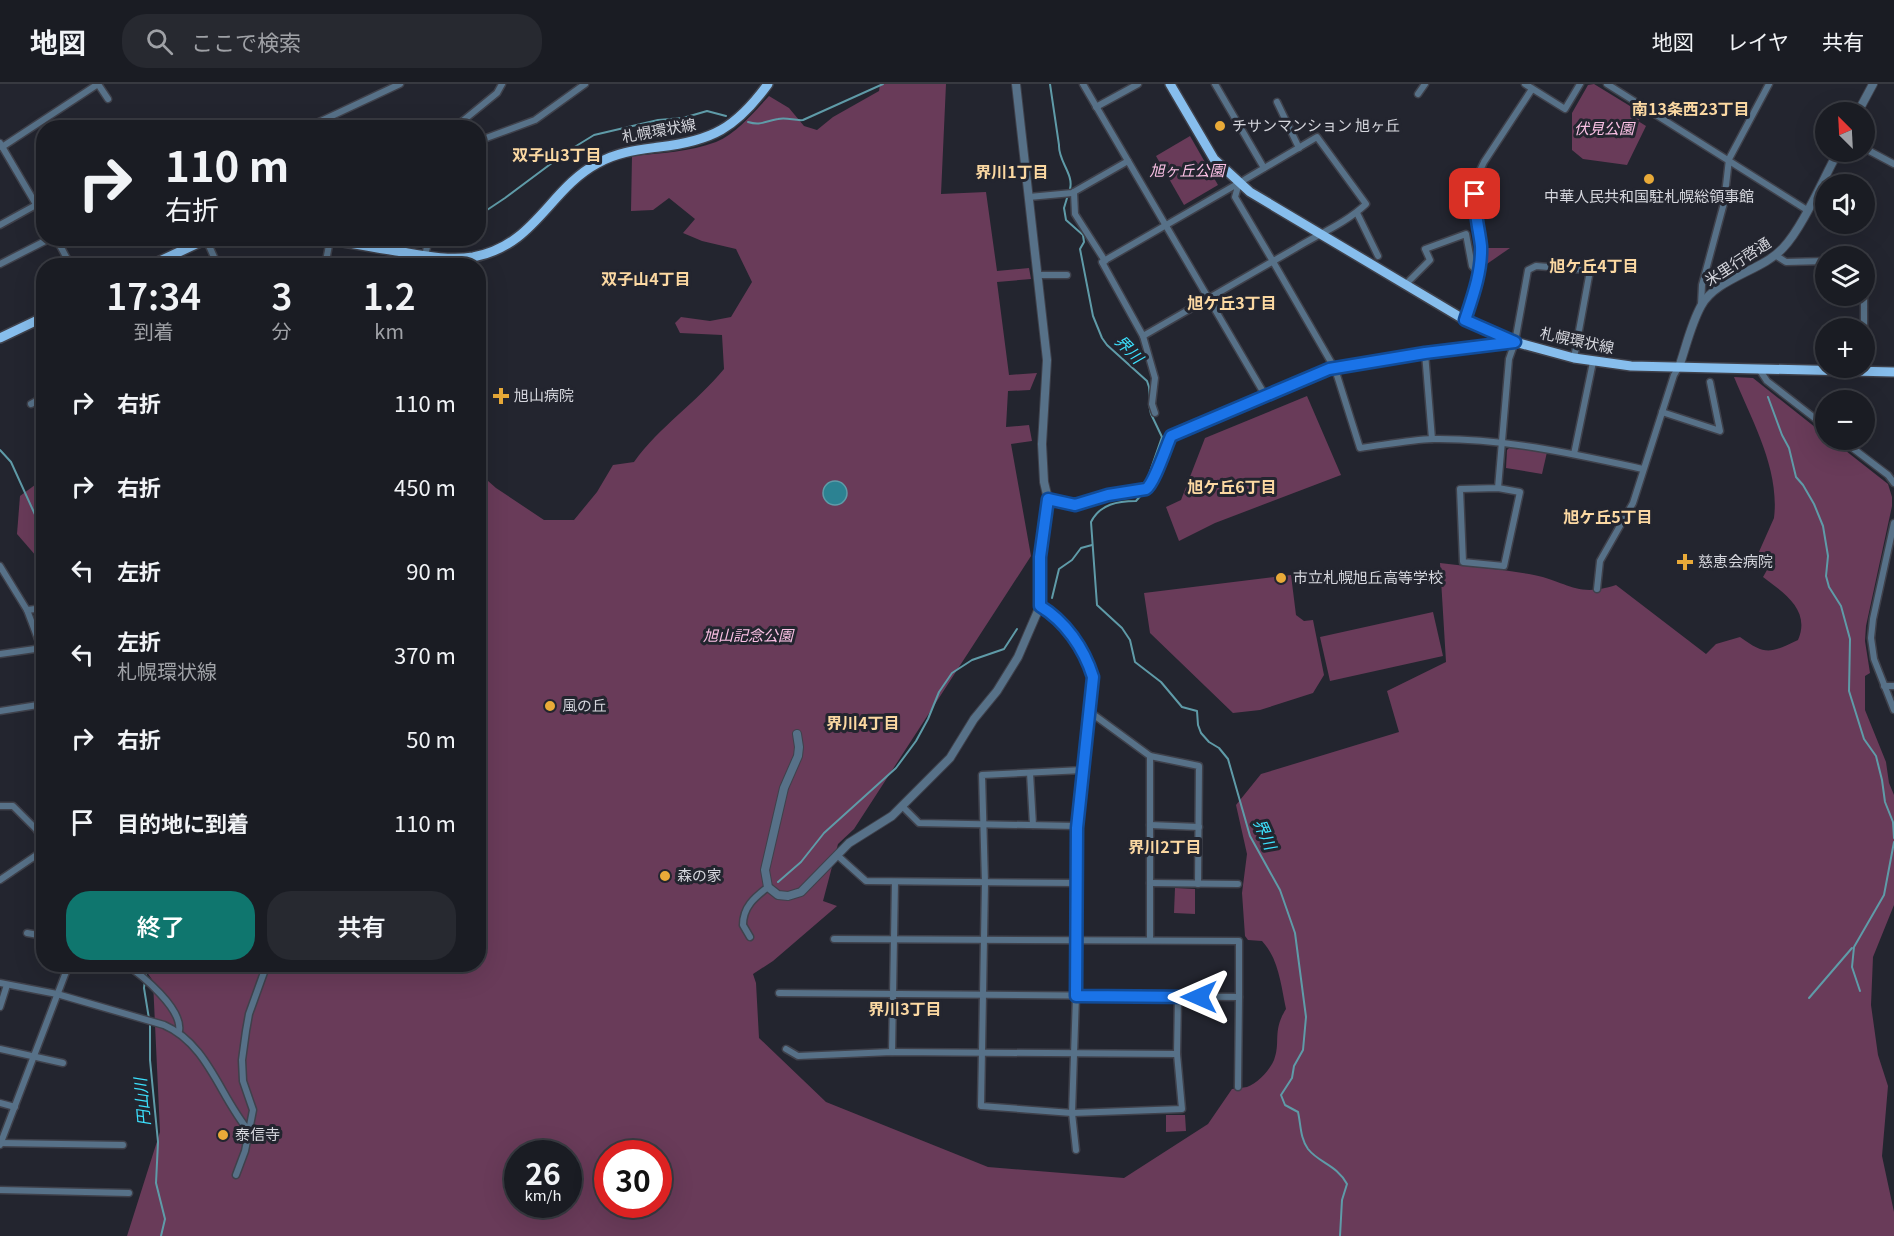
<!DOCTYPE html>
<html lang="ja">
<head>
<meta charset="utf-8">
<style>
	body { margin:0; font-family:Georgia,"Noto Sans JP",serif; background:#272930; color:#f1f3f6; height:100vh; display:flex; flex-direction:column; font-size:22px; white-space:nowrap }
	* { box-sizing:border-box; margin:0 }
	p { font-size:20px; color:#9fa1a6 }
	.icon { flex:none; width:33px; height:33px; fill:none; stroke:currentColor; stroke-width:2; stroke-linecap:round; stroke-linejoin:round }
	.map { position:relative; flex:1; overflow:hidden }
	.panel { position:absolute; left:36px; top:174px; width:450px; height:714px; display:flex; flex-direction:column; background:#1a1c23; border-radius:24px; box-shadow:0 6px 24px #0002,0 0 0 2px #383a41 }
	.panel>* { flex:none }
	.guide { position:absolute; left:36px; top:36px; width:450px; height:126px; border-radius:24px; box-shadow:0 6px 24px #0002,0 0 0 2px #383a41; background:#1a1c23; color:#f1f3f6; overflow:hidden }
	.needle { width:39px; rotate:336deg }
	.tools { position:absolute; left:1815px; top:18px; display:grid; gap:12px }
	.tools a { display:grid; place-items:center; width:60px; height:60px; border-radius:50%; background:#1a1c23; box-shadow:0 6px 24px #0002,0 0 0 2px #383a41; font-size:30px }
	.speed { position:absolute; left:504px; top:1056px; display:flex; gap:12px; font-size:30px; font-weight:700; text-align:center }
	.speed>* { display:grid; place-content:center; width:78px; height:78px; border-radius:50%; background:#1a1c23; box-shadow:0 6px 24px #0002,0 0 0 2px #383a41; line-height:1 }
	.speed small { font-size:15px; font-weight:400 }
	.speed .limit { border:9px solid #d22; background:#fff; color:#111 }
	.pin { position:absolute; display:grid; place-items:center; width:51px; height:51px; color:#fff; margin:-26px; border-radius:12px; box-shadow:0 3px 9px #0006 }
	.me { position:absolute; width:66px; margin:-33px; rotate:270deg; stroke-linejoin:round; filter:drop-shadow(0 0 4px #0008) }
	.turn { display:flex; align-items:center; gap:21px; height:126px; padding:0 30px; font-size:27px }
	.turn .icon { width:78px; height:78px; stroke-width:2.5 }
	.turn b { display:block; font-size:42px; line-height:51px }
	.eta { display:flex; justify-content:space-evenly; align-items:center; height:102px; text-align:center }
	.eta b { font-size:36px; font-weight:600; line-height:42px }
	.cta { display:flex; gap:12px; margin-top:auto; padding:12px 30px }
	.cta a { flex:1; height:69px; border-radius:24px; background:#0f766e; color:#fff; font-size:24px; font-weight:600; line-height:69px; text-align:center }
	.cta a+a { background:#272930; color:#f1f3f6 }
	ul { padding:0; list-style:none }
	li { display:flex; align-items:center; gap:18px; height:84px; padding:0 30px }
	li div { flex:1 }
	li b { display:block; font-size:22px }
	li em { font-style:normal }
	header { display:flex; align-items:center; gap:36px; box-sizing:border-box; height:84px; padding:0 30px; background:#1a1c23; border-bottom:2px solid #383a41 }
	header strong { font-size:28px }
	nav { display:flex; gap:33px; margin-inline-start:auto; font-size:21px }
	.search { width:420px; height:54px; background:#272930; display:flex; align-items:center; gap:15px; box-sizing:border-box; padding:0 21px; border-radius:24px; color:#9fa1a6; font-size:22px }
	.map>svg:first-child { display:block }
</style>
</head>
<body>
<header>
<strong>地図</strong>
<div class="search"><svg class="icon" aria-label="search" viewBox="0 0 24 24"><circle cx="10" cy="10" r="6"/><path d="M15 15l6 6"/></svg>ここで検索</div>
<nav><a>地図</a><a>レイヤ</a><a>共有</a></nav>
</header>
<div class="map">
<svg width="1894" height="1152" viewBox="0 0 1894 1152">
	<rect width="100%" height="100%" fill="#23252f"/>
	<g fill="#693b59" fill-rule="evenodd">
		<path d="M880 0H946L941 110 986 108 997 187 1029 184 1031 195 997 198 1009 291 1037 289 1030 306 1008 307 1006 343 1029 341 1032 357 1011 360 1031 472 854 745 838 760 823 817 837 822 773 877 753 890 756 899 759 954 826 1018 988 1083 1124 1094 1208 1040 1232 1005C1237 1004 1243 1004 1247 1003 1257 1000 1270 986 1274 976 1281 958 1272 947 1286 925 1281 902 1279 875 1262 857L1248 856 1245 852 1242 809 1247 770 1236 721 1261 690 1399 648 1387 607 1446 578 1440 479C1471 483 1503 485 1534 491 1568 498 1577 514 1616 501L1706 570 1716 560 1740 553C1766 572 1770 569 1798 556 1811 526 1784 509 1763 493L1767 486 1754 479 1774 434C1780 385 1752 337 1734 293L1753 294 1825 351 1826 356H1832L1888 400 1892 413V422L1866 542 1865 557 1870 589 1865 592V626L1886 678 1889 699 1894 711V821L1873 873 1871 921 1878 971 1888 1002 1882 1072 1894 1128V1152H127L160 1048 153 897 142 881 478 880 479 389 496 404 544 436H574L597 408 613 381 634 378C659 343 697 318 724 285L722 251 680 249 675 239 681 233 710 237 731 233 752 198 736 165 702 157 683 149 695 135 669 114 653 126 631 127 632 72C660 69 690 68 716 58 737 49 754 28 769 12L789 24 804 42 817 46 833 33 879 7ZM518 1070H568V1120H518ZM608 1070H658V1120H608Z"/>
		<polygon points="1594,0 1643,30 1638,37 1646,42 1627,81 1583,75 1572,66 1572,29 1588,1"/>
		<polygon points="1190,52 1218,101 1184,121 1156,72"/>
		<polygon points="1485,164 1510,164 1484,182"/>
		<polygon points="1307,312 1341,391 1215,439 1179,457 1166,423 1181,416 1205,354"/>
		<polygon points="1510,363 1547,368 1542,390 1506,384 1507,366"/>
		<polygon points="39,398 43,403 43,480 17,450 20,412"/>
		<polygon points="1291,491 1296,531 1304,537 1313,536 1324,591 1313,609 1260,626 1233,629 1150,549 1144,509"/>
		<polygon points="1433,528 1443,572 1330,597 1320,553"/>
		<polygon points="1175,804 1195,805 1195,830 1174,829"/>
		<polygon points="1166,1031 1185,1031 1186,1047 1166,1048"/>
	</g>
	<circle fill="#2c8292" stroke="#5f9ba8" stroke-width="1.5" cx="835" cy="409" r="12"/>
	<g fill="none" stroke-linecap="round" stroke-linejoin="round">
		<g stroke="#5f9ba8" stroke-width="2">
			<path d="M1050 0 1059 61C1058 77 1074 90 1070 105"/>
			<path d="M748 38C761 42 765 37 778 35 787 33 795 37 803 36L883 0"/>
			<polyline points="1067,114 1064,124 1066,136 1083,151 1084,158 1080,165 1093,232 1102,254 1107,261 1147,297 1149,303 1150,315"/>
			<polyline points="484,147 481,130 505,114 568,67 594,51 658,36 683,34 707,27 726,32"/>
			<polyline points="1768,313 1782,351 1789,364 1796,393 1803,401 1814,420 1823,442 1828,472 1826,492 1829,503 1841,522 1850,555 1849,607 1864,655 1876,672 1882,696 1885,718 1893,738 1894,754"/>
			<polyline points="0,366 11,378 37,435 44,441"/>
			<polyline points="1146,399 1162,353 1151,330 1149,320"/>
			<path d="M1142 410 1136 417C1118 417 1100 420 1091 438L1097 521 1122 544 1130 556 1135 578 1161 598 1182 623 1197 627 1198 641 1201 649 1209 658 1219 664 1228 675 1250 752 1280 806 1295 849 1306 933 1303 966 1294 982 1292 994 1281 1011 1285 1021 1298 1028C1301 1041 1300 1054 1308 1065 1319 1079 1337 1081 1347 1100L1342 1116 1340 1152"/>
			<polyline points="1052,514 1059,485 1072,476 1081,464 1092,461"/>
			<polyline points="778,798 801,778 824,749 896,684 916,657 928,635 939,608 952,589 972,576 1004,565 1017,545"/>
			<polyline points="147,880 144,904 150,941 150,976 158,1058 156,1099 165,1135 161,1152"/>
			<polyline points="1860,907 1852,883 1854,863 1884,811 1894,758"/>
			<polyline points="1809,914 1852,864"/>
		</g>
		<g stroke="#3f414b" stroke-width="9">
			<g id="minor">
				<polyline points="98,0 108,15"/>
				<polyline points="1083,0 1265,311"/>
				<polyline points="1215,0 1264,84"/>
				<polyline points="1525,0 1565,25 1580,0"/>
				<polyline points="1607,0 1807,126"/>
				<polyline points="1418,10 1425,0"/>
				<polyline points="1277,18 1299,64"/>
				<polyline points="1096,23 1138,0"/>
				<polyline points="306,44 400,0"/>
				<polyline points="454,44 497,9 502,0"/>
				<polyline points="478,57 535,36 585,0"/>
				<polyline points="0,59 44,134"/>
				<polyline points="2,63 98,0"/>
				<polyline points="1864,64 1894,80"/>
				<path d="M1239 99 1102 178 1143 252C1194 223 1245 193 1296 164 1319 150 1346 139 1366 120L1317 53 1239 99 1235 113 1271 174 1275 181 1335 285 1360 364C1384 361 1409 356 1433 355 1504 354 1574 370 1643 385"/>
				<polyline points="1074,108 1075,130 1105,177"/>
				<polyline points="1029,113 1072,109 1128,77"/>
				<polyline points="1357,129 1378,172"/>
				<polyline points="0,141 36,121"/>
				<polyline points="56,154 71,182"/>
				<polyline points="206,155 218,182"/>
				<polyline points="387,166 389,154"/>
				<polyline points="1775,171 1786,178 1826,177"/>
				<polyline points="425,172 429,154"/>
				<polyline points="0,180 51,154"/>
				<polyline points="325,182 330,156"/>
				<polyline points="1038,191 1067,191"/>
				<polyline points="1406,200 1430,176 1425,165 1466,150 1472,182 1479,189"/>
				<polyline points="1864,205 1864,246"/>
				<polyline points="1701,221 1702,201 1724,119 1729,75 1769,0"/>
				<polyline points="1465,236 1479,189 1481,163 1475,126 1476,95 1484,78 1532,5"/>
				<polyline points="1143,252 1155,294 1152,320 1155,329"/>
				<polyline points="1425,269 1432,355"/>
				<polyline points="1759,285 1767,297 1826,343"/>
				<polyline points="31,320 44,313"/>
				<polyline points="1662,328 1720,347 1710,298"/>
				<polyline points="1842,356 1888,391 1894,399"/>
				<polyline points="1574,370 1593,278"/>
				<polyline points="1498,404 1520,408 1504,482 1463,478 1460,405 1498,404 1509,275 1515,258 1528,186 1536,182 1586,186 1589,192 1574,274"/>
				<path d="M1048 415 1075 421 1108 411 1146 405C1154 400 1166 363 1171 352L1329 285 1425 269 1515 258"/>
				<polyline points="1894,439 1873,535 1871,554 1874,575 1894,626"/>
				<polyline points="0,482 27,526 44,571"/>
				<polyline points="1597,505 1600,477 1633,419 1674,291 1679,283"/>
				<path d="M1040 522C1065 537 1084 564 1093 593L1077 744 1076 912 1072 1029 1076 1066"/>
				<polyline points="27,526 44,524"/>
				<polyline points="0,570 42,564"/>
				<polyline points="1884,602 1894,602"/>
				<polyline points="0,627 44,620"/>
				<polyline points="1090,628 1150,672 1150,856"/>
				<polyline points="1150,672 1199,682 1198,800"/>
				<polyline points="1083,686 982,691 985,799 981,1022 1072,1029 1182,1025 1177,970 1178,913"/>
				<polyline points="1030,689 1033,741"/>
				<polyline points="0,722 13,722 36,745 44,757"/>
				<polyline points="902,722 919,739 1077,742"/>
				<polyline points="1150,741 1199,743"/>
				<polyline points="837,771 866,797 1077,799"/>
				<polyline points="0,796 44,766"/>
				<polyline points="1150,799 1238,800"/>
				<polyline points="27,849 44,852"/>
				<path d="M750 853 743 841C743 823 754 814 768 803"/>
				<path d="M125 880C142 891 183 925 179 947"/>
				<path d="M0 899 57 910 164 941C208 960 220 1013 249 1047"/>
				<polyline points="779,909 1239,913 1239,857 834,855"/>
				<polyline points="0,923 7,901"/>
				<polyline points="0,965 63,979"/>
				<polyline points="786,965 798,972 892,968 1177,970"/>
				<polyline points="892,968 895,798"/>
				<polyline points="1238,1003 1239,913"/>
				<polyline points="0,1019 15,1023"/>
				<polyline points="1,1059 123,1061"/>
				<polyline points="0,1061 69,880"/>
				<polyline points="236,1091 245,1067 253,1026 243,997 242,976 246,947 249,930 267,880"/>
				<polyline points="0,1106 129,1109"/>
			</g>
		</g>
		<g stroke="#3f414b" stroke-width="10">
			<g id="tertiary">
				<polyline points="1858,28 1873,0"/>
				<path d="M1679 283C1686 263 1691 240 1701 222 1716 194 1762 187 1783 164 1803 143 1823 95 1838 68"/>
				<polyline points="797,650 799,663 798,672 784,704 765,786 768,803 778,811 788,812 801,808 849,759 892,732 950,674 974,635 997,607 1018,573 1040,522 1040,473 1048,415 1044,398 1042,360 1047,276 1016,0"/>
			</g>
		</g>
		<g stroke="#3f414b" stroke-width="12">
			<g id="primary">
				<polyline points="1170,0 1214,75 1250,108 1465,236 1515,258 1574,274 1631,282 1894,288"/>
				<path d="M320 154C345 158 371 163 396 167 421 171 447 177 473 173 535 162 549 105 598 79 617 68 637 66 659 63 712 57 736 44 768 0"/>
				<polyline points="149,182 209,154"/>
				<polyline points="0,254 44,233"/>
			</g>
		</g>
		<use href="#minor" stroke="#577188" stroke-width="6"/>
		<use href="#tertiary" stroke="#577188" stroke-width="8"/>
		<use href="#primary" stroke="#87beed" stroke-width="9"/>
	</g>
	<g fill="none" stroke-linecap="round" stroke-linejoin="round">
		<g stroke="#114b97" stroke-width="15">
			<path id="route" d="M1199 913 1076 912 1077 744 1093 593C1084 564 1065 537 1040 522V473L1048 415 1075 421 1108 411 1146 405C1154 400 1166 363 1171 352L1329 285 1425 269 1515 258 1465 236C1473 212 1482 187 1481 162 1479 144 1474 128 1475 110"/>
		</g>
		<use href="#route" stroke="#1a73e8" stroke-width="10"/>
	</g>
	<g fill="#e9aa38" stroke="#23252f" stroke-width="2">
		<circle cx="1220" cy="42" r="6"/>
		<circle cx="1649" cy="95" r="6"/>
		<path d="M498 303h6v6h6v6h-6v6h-6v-6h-6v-6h6z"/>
		<path d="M1682 469h6v6h6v6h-6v6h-6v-6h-6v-6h6z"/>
		<circle cx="1281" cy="494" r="6"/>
		<circle cx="550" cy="622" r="6"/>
		<circle cx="665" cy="792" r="6"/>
		<circle cx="223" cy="1051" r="6"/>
	</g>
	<g text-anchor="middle" stroke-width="6" stroke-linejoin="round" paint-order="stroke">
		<g font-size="15" fill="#d5d6dd" stroke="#23252f" text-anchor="start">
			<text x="1232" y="47">チサンマンション 旭ヶ丘</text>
			<text x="1649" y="118" text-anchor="middle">中華人民共和国駐札幌総領事館</text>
			<text x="514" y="317">旭山病院</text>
			<text x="1698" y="483">慈恵会病院</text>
			<text x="1293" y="499">市立札幌旭丘高等学校</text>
			<text x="562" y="627">風の丘</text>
			<text x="677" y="797">森の家</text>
			<text x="235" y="1056">泰信寺</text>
		</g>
		<g font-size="15" font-style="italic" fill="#fbc1e5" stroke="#23252f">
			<text x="1604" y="50">伏見公園</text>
			<text x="1187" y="92">旭ヶ丘公園</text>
			<text x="748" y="557">旭山記念公園</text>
		</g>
		<g font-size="15" fill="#d5d6dd" stroke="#23252f">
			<text transform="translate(659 47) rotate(-10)" y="5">札幌環状線</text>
			<text transform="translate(1738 178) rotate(-33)" y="5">米里行啓通</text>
			<text transform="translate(1577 257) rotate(12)" y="5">札幌環状線</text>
		</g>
		<g font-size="16" font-weight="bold" fill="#fbd8a2" stroke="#23252f">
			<text x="1691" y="31">南13条西23丁目</text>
			<text x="557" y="77">双子山3丁目</text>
			<text x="1012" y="94">界川1丁目</text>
			<text x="1594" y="188">旭ケ丘4丁目</text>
			<text x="646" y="201">双子山4丁目</text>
			<text x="1232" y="225">旭ケ丘3丁目</text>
			<text x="1232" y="409">旭ケ丘6丁目</text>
			<text x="1608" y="439">旭ケ丘5丁目</text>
			<text x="863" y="645">界川4丁目</text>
			<text x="1165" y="769">界川2丁目</text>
			<text x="905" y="931">界川3丁目</text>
		</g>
		<g font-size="16" font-style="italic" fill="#3ce0fd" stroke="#23252f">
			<text transform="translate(1129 265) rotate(46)" y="6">界川</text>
			<text transform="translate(1265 750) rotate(66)" y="6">界川</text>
			<text transform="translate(142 1018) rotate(-95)" y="6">円山川</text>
		</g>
	</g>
</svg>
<div class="tools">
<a><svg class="needle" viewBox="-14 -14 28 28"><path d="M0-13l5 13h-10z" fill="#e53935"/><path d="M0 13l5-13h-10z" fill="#9fa1a6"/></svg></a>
<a><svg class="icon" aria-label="sound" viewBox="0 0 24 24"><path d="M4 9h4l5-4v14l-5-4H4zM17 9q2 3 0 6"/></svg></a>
<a><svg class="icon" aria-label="layers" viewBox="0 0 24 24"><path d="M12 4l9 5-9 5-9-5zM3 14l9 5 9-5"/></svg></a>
<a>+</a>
<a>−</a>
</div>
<div class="speed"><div>26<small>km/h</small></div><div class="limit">30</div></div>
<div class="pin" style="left:1475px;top:110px;background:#d93025"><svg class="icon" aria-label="arrive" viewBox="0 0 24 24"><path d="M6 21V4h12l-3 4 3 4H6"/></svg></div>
<svg class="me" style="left:1199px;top:913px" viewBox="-20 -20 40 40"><path d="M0-17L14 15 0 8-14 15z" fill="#1a73e8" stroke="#fff" stroke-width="4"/></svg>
<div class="guide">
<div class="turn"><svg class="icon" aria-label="right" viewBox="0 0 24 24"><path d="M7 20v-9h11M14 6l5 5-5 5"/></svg><div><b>110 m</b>右折</div></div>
</div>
<section class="panel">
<div class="eta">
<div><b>17:34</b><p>到着</p></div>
<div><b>3</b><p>分</p></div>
<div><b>1.2</b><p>km</p></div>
</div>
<ul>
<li><svg class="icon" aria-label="right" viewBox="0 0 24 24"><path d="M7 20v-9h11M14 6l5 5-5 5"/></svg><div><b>右折</b></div><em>110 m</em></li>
<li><svg class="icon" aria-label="right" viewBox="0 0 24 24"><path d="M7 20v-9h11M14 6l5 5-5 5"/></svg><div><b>右折</b></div><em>450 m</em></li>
<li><svg class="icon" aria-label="left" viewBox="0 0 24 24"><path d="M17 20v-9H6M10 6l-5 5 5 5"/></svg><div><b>左折</b></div><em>90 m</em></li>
<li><svg class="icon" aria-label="left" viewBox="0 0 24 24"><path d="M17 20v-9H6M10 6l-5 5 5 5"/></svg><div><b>左折</b><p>札幌環状線</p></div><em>370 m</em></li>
<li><svg class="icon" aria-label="right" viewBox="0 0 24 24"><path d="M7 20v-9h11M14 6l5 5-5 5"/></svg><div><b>右折</b></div><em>50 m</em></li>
<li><svg class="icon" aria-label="arrive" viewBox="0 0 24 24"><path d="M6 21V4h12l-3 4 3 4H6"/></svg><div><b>目的地に到着</b></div><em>110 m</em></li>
</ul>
<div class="cta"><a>終了</a><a>共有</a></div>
</section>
</div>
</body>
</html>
